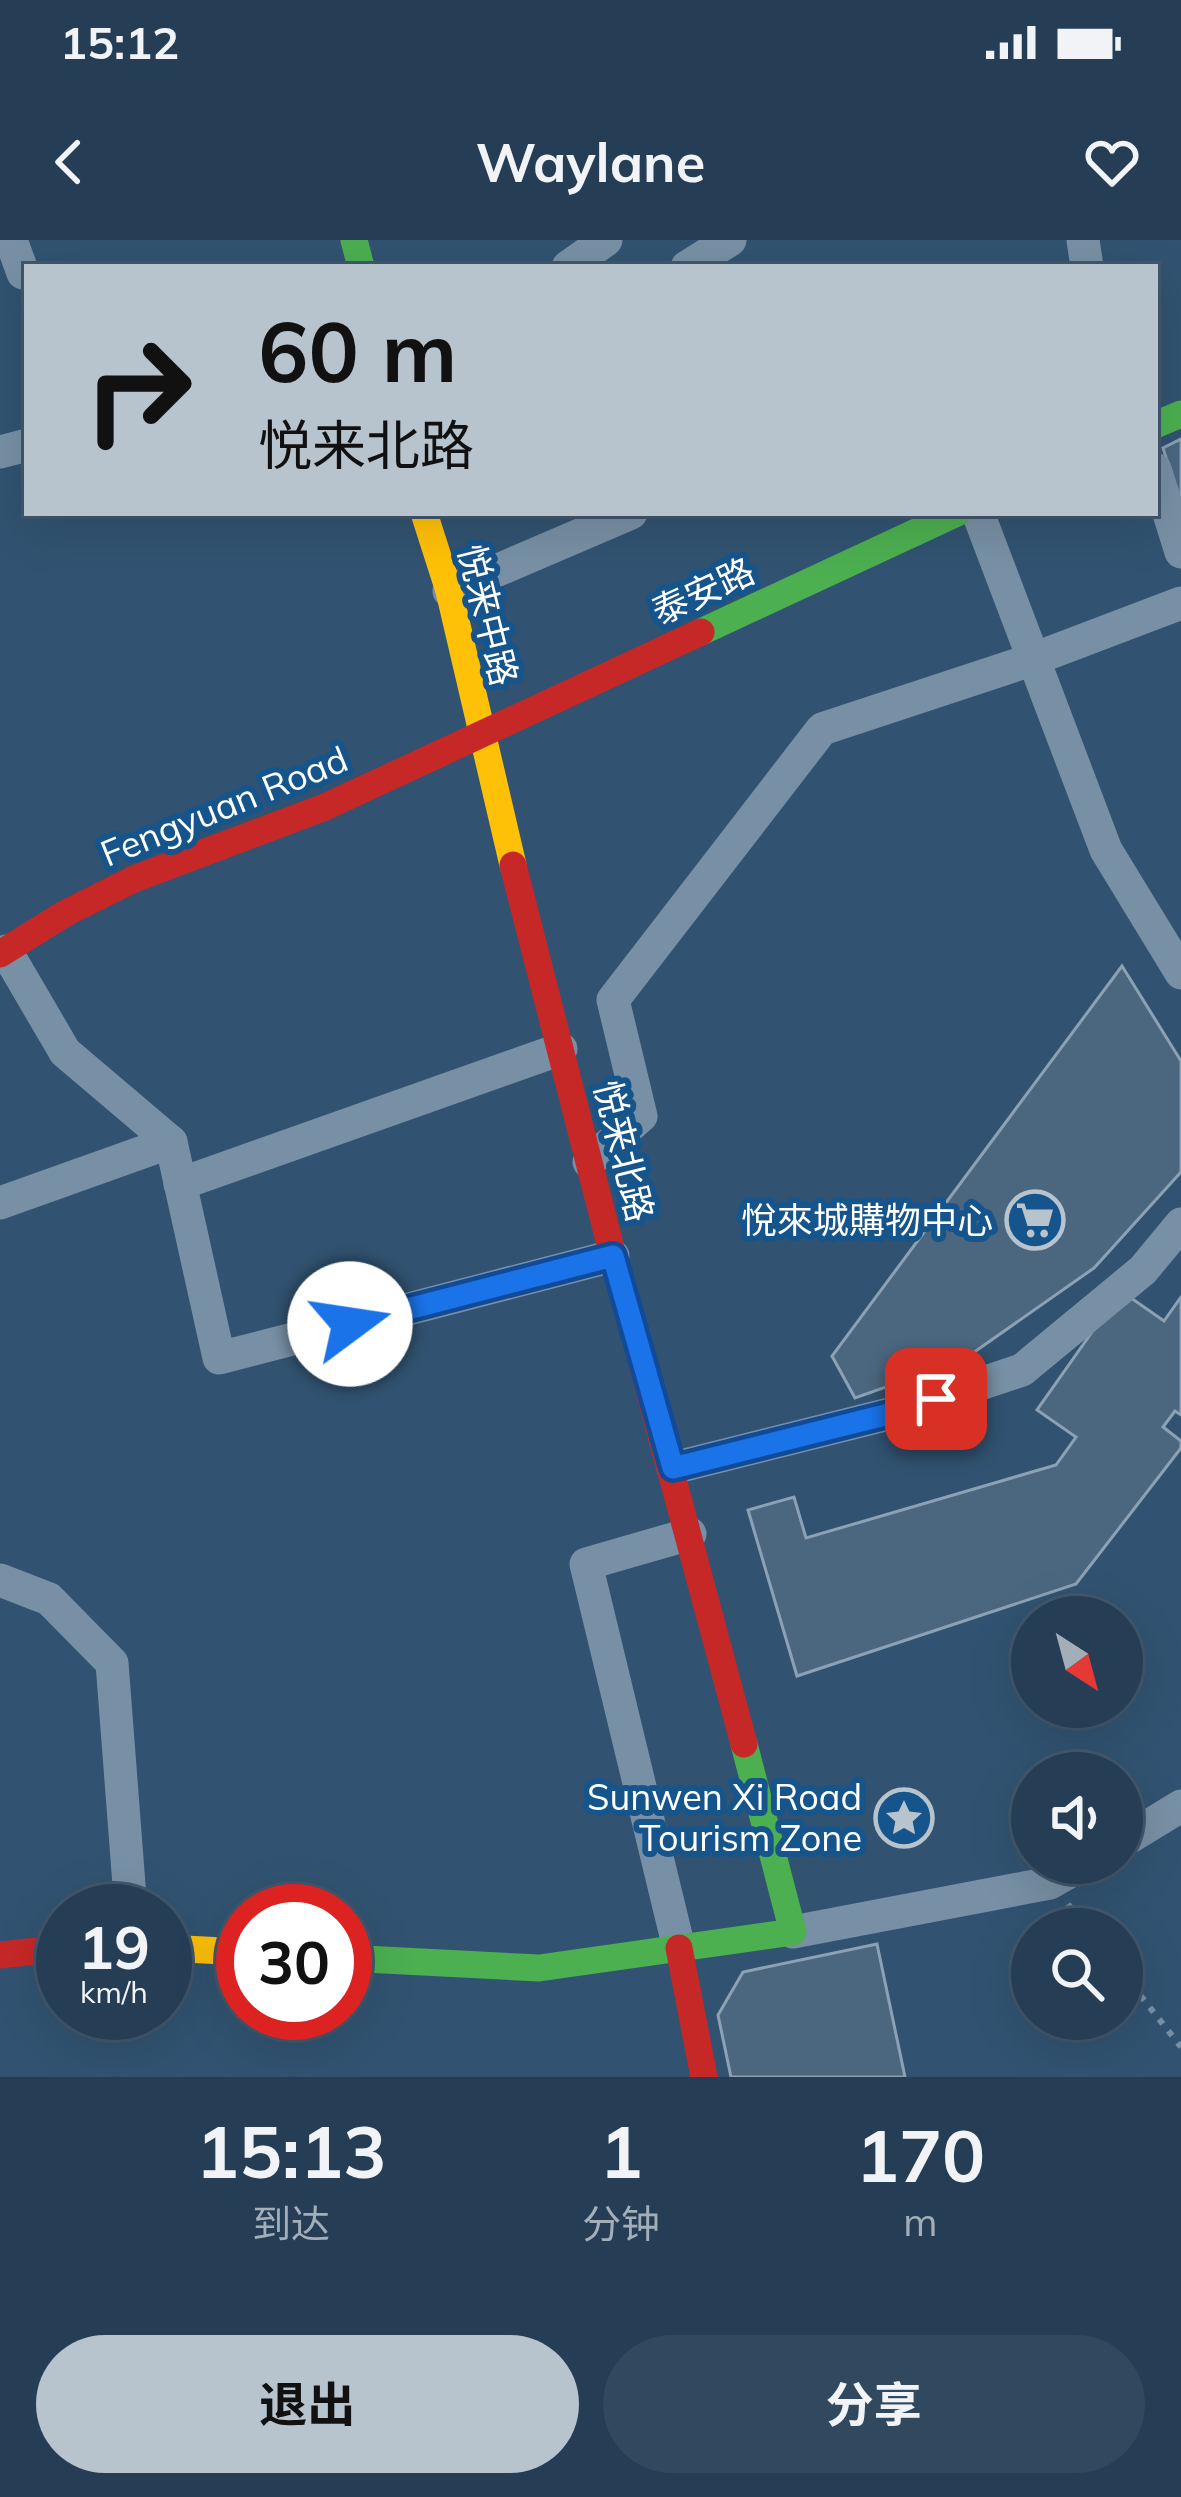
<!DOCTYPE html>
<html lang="zh">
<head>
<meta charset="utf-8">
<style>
	body { margin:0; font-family:Mulish,"Noto Sans SC",sans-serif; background:#31495f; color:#f1f3f6; height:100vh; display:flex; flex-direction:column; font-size:45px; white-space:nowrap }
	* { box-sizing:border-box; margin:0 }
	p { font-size:39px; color:#a3aeb9 }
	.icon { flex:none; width:66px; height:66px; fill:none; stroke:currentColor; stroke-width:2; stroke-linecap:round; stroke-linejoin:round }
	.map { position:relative; height:1837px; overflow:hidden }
	.sheet { display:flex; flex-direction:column; background:#253e55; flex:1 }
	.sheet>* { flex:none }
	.top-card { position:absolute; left:24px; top:24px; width:1134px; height:252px; border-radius:0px; box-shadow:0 12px 48px #0002,0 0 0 3px #42576c; background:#b7c3cd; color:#111; overflow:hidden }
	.needle { width:78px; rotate:144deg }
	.buttons { position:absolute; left:1011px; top:1356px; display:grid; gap:24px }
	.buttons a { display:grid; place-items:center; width:132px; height:132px; border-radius:50%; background:#253e55; box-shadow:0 12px 48px #0002,0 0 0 3px #42576c; font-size:60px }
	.speed { position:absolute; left:36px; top:1644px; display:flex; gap:24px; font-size:60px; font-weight:700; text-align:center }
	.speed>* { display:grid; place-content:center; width:156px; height:156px; border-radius:50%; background:#253e55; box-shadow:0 12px 48px #0002,0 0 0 3px #42576c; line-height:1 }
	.speed small { font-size:30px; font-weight:400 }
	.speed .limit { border:18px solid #d22; background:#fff; color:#111 }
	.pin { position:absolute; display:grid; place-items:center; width:102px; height:102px; color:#fff; margin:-51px; border-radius:24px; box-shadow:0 6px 18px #0006 }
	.me { position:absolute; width:132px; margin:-66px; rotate:76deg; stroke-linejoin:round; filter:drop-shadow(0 0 9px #0008) }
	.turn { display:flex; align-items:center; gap:42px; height:252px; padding:0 36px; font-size:54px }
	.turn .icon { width:156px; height:156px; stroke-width:2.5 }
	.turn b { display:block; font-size:84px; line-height:102px }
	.eta { display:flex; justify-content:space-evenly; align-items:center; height:204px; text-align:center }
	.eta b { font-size:72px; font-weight:700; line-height:84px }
	.button { display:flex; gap:24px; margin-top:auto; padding:24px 36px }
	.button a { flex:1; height:138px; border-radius:72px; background:#b7c3cd; color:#111; font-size:48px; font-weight:700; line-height:138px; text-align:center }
	.button a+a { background:#31495f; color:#f1f3f6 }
	.status { display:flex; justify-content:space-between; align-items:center; height:84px; padding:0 60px; background:#253e55; direction:ltr }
	.status svg { height:33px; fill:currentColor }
	header { display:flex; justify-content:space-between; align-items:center; height:156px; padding:0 36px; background:#253e55; font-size:54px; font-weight:700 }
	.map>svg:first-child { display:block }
</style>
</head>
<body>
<div class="status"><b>15:12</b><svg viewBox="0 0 49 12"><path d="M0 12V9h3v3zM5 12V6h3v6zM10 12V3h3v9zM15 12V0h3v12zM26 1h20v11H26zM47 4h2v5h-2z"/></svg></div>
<header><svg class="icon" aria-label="back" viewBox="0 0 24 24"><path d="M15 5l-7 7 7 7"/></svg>Waylane<svg class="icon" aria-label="heart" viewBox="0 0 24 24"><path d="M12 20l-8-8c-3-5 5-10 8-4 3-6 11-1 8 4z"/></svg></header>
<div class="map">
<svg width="1181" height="1837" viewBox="0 0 1181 1837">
	<rect width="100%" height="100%" fill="#315371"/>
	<g fill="#4b6780" stroke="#8ca1b4" stroke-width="3">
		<polygon points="1181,199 1181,265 1163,208"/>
		<polygon points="1122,726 1181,821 1181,932 1094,1028 963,1120 855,1158 832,1116"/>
		<polygon points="1121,1051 1164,1081 1181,1057 1181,1175 1175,1171 1163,1187 1181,1201 1181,1208 1076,1344 797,1436 748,1270 794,1257 806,1298 1056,1225 1076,1197 1037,1170"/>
		<polygon points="877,1704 905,1837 731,1837 718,1775 743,1732"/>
	</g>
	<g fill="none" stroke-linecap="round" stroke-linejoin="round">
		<g stroke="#7890a5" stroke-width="6" stroke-dasharray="6 9" stroke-linecap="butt">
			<polyline points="1068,1664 1088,1689"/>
			<polyline points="1122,1732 1181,1807"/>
		</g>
		<g stroke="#7890a5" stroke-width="33">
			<polyline points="11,0 23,33"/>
			<polyline points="1083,0 1087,27"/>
			<polyline points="568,27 606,0"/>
			<polyline points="687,27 730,0"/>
			<polyline points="0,212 27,205"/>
			<polyline points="1155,229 1181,312"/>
			<polyline points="978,273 1106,610 1181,733"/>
			<polyline points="449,351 631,273"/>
			<polyline points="6,711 65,812 171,902 219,1118 613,1016"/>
			<polyline points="589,922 641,876 613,760 822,489 1031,420 1181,363"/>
			<polyline points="180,944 561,809"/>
			<polyline points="0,963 171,902"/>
			<polyline points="673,1228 893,1173 1022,1130 1143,1030 1181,984"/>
			<polyline points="0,1340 49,1359 112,1423 131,1671"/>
			<polyline points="1122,1602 1181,1566"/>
			<polyline points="793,1692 1050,1643 1085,1623"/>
			<polyline points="679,1708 586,1324 690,1294"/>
		</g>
		<g stroke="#4caf50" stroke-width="27">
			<polyline points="354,0 361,27"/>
			<polyline points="1155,185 1181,174"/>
			<polyline points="701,392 957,273"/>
			<polyline points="345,1718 539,1728 793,1692 744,1504"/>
		</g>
		<g stroke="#ffc107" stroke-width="27">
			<polyline points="424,273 449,351 513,625"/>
			<polyline points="165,1708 243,1712"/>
		</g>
		<g stroke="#c62828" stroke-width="27">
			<polyline points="513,625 613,1016 744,1504"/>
			<polyline points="0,714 64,674 134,639 325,567 701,392"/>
			<polyline points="679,1708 704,1837"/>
			<polyline points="0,1715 63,1708"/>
		</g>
	</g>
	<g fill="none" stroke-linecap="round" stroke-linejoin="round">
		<g stroke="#114b97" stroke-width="30">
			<polyline id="route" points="350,1084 613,1016 673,1228 893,1173 936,1159"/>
		</g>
		<use href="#route" stroke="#1a73e8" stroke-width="21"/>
	</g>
	<defs>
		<g id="supermarket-ring" transform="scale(3)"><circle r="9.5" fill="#16558c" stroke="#b7c3cd" stroke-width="1.5"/><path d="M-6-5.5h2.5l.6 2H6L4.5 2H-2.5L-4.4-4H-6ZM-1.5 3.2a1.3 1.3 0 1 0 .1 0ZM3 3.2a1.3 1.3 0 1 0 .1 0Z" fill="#b7c3cd"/></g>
		<g id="sight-ring" transform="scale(3)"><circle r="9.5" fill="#16558c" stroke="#b7c3cd" stroke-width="1.5"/><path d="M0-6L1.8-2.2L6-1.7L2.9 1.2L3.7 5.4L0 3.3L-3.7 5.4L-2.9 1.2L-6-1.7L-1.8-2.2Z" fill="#b7c3cd"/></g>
	</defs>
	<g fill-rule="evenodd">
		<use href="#supermarket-ring" x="1035" y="980"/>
		<use href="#sight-ring" x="904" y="1578"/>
	</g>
	<g text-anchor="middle" stroke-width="12" stroke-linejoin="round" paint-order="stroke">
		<g font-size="36" fill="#fff" stroke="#16558c">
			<text transform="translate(703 351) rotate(-25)" y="13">泰安路</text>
			<text transform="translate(488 375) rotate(76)" y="13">悦来中路</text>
			<text transform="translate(224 566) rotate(-22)" y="13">Fengyuan Road</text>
			<text transform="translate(624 911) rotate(76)" y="13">悦来北路</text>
		</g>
		<g font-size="36" fill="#fff" stroke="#16558c" text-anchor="end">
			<text x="993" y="993">悅來城購物中心</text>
			<text x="862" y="1570">Sunwen Xi Road<tspan x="862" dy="41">Tourism Zone</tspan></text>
		</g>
	</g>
</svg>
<div class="buttons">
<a><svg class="needle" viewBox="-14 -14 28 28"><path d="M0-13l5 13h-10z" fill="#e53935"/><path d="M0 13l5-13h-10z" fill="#a3aeb9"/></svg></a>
<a><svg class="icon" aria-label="sound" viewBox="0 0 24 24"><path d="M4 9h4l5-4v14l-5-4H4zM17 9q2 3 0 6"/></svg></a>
<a><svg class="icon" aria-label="search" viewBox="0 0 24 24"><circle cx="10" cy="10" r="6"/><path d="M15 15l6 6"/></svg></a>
</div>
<div class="speed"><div>19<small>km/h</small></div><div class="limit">30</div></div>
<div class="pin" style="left:936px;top:1159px;background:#d93025"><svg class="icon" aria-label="arrive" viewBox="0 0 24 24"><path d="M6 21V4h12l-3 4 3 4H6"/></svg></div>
<svg class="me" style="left:350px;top:1084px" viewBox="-20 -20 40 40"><circle r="19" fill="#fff"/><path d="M0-13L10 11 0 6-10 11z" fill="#1a73e8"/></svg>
<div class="top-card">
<div class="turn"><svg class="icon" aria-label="right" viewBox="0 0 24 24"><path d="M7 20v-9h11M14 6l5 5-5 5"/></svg><div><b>60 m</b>悦来北路</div></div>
</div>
</div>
<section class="sheet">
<div class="eta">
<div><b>15:13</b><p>到达</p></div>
<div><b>1</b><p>分钟</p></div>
<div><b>170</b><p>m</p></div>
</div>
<div class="button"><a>退出</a><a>分享</a></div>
</section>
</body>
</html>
